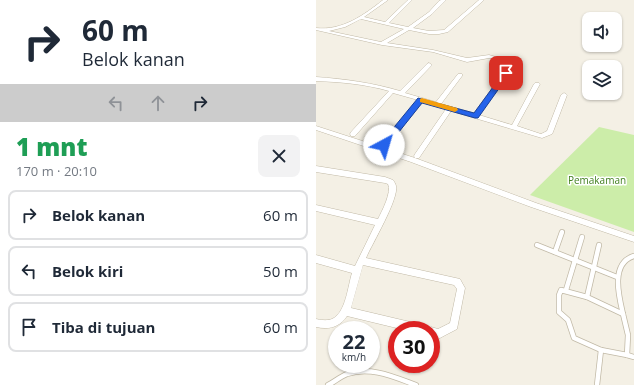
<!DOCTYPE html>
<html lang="id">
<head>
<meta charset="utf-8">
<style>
	body { margin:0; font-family:"Open Sans",sans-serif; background:#f2f2f3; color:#1f2937; height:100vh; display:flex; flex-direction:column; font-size:15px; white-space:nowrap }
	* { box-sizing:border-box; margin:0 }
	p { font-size:13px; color:#747a83 }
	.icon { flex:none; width:22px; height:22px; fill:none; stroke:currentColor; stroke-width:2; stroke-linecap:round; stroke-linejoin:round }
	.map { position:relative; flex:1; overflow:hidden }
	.sheet { display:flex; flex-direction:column; background:#fff; width:316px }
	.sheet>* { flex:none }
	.guide { background:#fff; color:#1f2937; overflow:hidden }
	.tools { position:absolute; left:266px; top:12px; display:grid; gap:8px }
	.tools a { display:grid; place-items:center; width:40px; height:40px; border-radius:8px; background:#fff; box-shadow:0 1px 3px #0004; font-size:20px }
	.speed { position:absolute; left:12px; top:321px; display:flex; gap:8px; font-size:20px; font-weight:700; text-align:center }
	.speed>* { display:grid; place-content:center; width:52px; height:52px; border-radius:50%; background:#fff; box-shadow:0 1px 3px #0004; line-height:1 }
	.speed small { font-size:10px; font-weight:400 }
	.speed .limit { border:6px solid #d22; background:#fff; color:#111 }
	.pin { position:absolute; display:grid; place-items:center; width:34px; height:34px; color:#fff; margin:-17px; border-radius:8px; box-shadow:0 2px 6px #0006 }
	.me { position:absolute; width:44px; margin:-22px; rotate:39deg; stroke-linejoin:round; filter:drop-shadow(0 0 3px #0008) }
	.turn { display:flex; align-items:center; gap:14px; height:84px; padding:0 16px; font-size:18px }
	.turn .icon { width:52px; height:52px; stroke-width:2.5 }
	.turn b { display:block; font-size:28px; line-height:34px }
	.lanes { display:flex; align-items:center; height:38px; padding:0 16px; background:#0003; justify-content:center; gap:20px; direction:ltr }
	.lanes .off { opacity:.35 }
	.round { display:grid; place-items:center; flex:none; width:42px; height:42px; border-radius:8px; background:#f2f2f3 }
	.headline { display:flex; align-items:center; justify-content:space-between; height:68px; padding:0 16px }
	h1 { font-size:24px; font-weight:800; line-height:30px; color:#1e9e55 }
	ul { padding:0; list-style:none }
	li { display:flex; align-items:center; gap:12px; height:50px; margin:0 8px 6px; padding:0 8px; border:2px solid #e0e1e3; border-radius:8px }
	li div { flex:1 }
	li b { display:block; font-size:15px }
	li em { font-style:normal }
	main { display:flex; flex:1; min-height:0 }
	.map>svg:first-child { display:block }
</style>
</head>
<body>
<main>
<section class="sheet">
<div class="guide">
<div class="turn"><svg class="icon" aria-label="right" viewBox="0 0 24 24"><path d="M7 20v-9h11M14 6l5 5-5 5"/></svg><div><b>60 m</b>Belok kanan</div></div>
<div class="lanes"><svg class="icon off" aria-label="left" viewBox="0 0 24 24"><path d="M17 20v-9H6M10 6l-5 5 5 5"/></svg><svg class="icon off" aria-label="ahead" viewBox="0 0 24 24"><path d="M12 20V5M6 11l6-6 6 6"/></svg><svg class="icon" aria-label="right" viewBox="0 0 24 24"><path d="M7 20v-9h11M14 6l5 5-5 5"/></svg></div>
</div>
<div class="headline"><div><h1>1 mnt</h1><p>170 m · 20:10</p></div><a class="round"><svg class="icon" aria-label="close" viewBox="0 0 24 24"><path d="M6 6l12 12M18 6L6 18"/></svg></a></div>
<ul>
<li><svg class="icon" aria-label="right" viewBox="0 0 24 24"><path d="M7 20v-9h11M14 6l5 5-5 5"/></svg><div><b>Belok kanan</b></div><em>60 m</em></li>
<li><svg class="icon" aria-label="left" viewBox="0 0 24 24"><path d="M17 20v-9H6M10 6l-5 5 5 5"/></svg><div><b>Belok kiri</b></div><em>50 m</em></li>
<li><svg class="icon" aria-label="arrive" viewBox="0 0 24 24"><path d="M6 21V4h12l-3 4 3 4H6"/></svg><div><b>Tiba di tujuan</b></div><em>60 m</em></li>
</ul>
</section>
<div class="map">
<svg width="318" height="385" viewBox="0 0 318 385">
	<rect width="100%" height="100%" fill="#f4f0e5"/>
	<polygon fill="#cceda9" points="283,127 318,135 318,232 214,195"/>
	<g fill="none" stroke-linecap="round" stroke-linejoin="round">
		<g stroke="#c1b9a6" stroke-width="6">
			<g id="lane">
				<polyline points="221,245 301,277"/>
				<polyline points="239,252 246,232"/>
				<polygon points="245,290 271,297 307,314 312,335 311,355 285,350 258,338 252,320 243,312 243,295"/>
				<polyline points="250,290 266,237"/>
				<polyline points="271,297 283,245"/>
				<path d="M307 314C303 297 294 263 318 256"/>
				<polyline points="311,355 318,357"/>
				<path d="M12 385C18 382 24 377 31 374 55 366 78 377 100 385"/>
				<polyline points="281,385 285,350"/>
			</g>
		</g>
		<g stroke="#c1b9a6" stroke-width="1">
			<g id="street">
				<path d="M67 0H72L48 17 69 22 92 0H96L73 23 92 27 113 12 123 1 125 0H130L116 14 97 28 113 31 128 30 163 0H168L132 32 123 34H113L93 30 71 43 117 50 151 58 173 55 199 62 196 64 173 58 151 62 117 52 66 45 0 30V28C26 31 48 15 67 0ZM45 19 88 29 65 42 13 31 29 27Z"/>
				<path d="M113 63 116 65 115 66 89 93 120 102 142 74H146V76L125 104 158 113 188 72H192L193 73 163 115 196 125 218 84 219 83H223L224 84 201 126 225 134 231 131 245 95 248 93 250 94 251 95 237 132 236 134 226 138 135 111 103 158H99L98 156 99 154 130 109 107 102 70 147H66L65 145 66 143 102 100 77 93 39 136H35L34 134 35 132 73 91C49 84 24 82 0 81V77C29 79 57 83 84 91L111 64Z"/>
				<polygon points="0,126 99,158 220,203 318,236 318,242 215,207 95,162 0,130"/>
				<path d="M0 166 69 177 77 180C78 181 80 185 80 186 83 199 56 244 50 258L144 279 149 288 141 329 122 339 115 337V330H89L31 316C24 327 13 330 0 327V319C5 320 11 321 16 319 30 313 32 285 36 273L0 263V255L39 266 59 225 0 211V205L62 219C66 211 76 192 72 184L69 183 0 172ZM47 265 138 285 141 289 134 323 122 329 115 327 111 330 110 327 107 325 35 308Z"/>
			</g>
		</g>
		<use href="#lane" stroke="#fff" stroke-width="4.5"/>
		<use href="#street" fill="#fff" fill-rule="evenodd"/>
	</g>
	<polygon fill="#2563eb" stroke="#184099" points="188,72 194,73 162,118 159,118 106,103 71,147 65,147 65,143 102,98 158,113"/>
	<polygon fill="#f59e0b" points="106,98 141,108 142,110 139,112 104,102 104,99"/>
	<g text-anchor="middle" stroke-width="3" stroke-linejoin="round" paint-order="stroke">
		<g font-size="10" fill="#428020" stroke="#fff">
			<text x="281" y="184">Pemakaman</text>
		</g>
	</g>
</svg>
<div class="tools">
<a><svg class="icon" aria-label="sound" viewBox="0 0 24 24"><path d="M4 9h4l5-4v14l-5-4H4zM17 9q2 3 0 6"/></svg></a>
<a><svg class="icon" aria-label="layers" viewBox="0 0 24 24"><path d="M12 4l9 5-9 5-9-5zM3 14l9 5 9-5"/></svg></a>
</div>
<div class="speed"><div>22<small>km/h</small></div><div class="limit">30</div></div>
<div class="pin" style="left:190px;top:73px;background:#d93025"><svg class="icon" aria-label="arrive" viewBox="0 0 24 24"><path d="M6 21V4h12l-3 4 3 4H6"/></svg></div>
<svg class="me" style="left:68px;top:145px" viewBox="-20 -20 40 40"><circle r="19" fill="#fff"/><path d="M0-13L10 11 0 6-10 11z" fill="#2563eb"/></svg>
</div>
</main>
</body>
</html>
